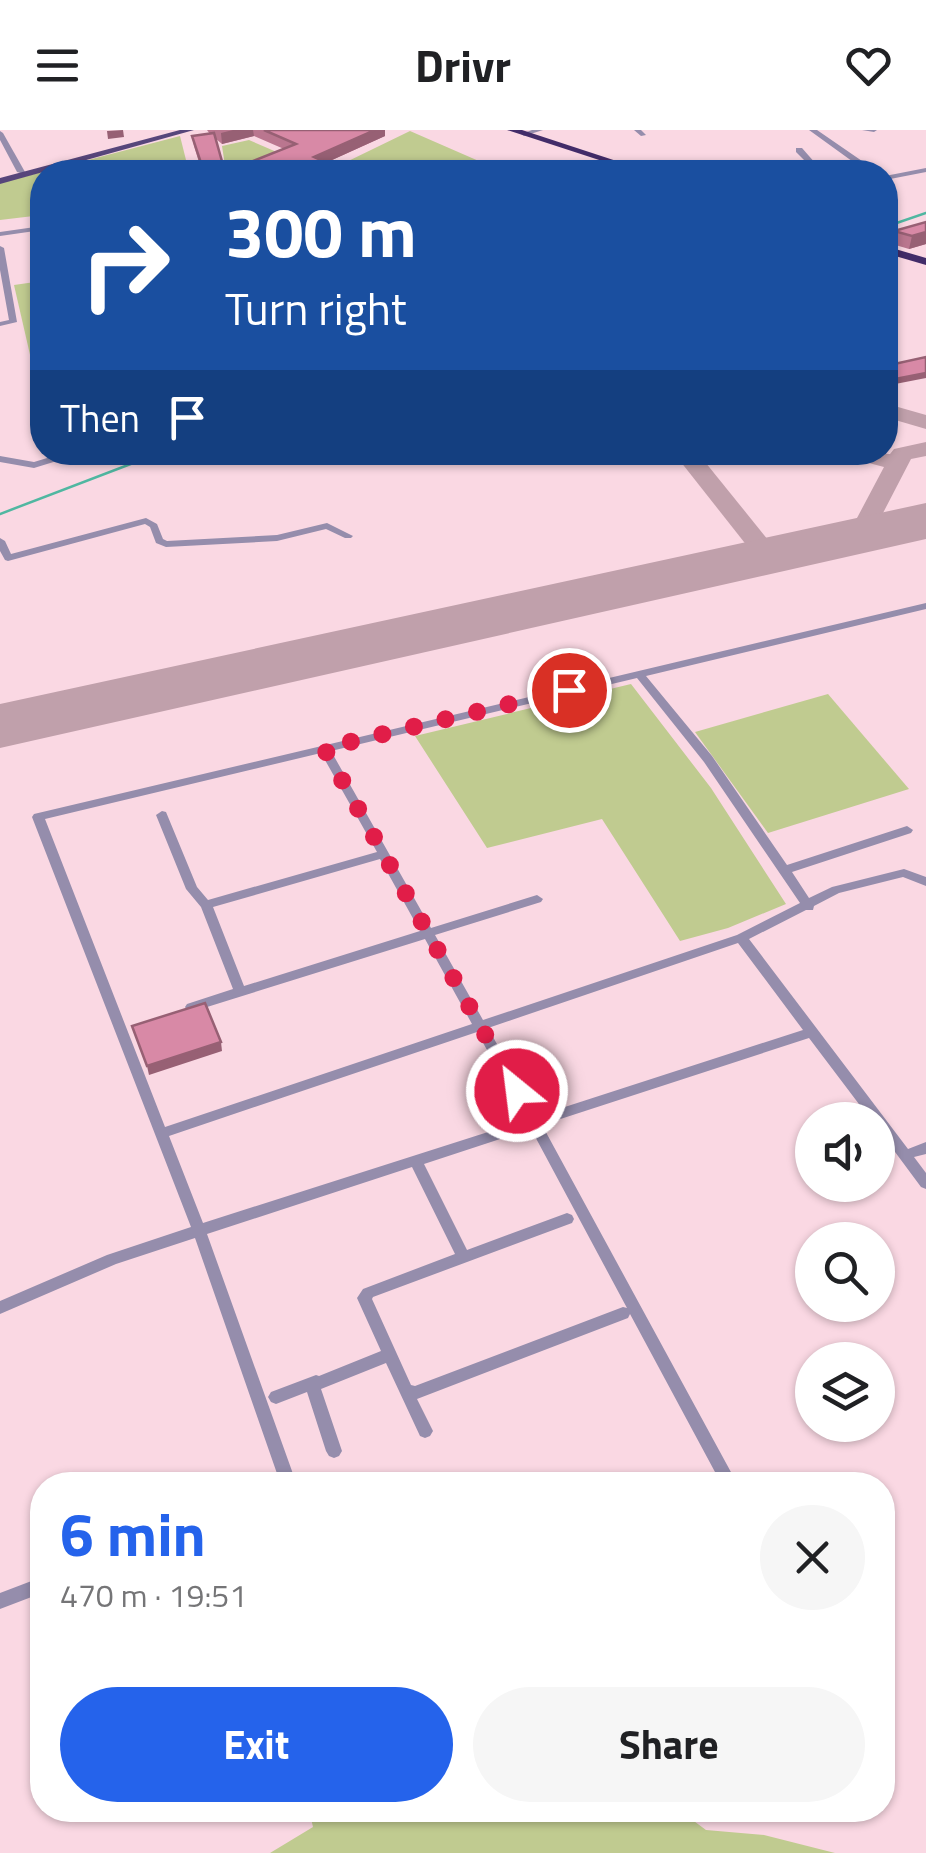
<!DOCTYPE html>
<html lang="en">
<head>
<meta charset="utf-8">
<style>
	body { margin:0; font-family:"Titillium Web",sans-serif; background:#f6f6f6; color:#202124; height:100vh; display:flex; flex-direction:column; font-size:38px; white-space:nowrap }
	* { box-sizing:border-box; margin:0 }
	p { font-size:32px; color:#757577 }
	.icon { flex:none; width:55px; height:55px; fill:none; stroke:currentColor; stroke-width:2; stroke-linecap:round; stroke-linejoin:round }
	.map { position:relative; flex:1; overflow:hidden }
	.drawer { position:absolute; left:30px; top:1342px; width:865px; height:350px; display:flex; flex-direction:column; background:#fff; border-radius:40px; box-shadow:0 2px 8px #0004 }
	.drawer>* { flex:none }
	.hud { position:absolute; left:30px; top:30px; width:868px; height:305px; border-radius:40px; box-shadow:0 2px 8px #0004; background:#1a4fa0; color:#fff; overflow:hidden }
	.tools { position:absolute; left:795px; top:972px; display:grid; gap:20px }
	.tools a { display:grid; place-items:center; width:100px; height:100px; border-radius:50%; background:#fff; box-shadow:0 2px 8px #0004; font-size:50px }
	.pin { position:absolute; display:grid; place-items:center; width:85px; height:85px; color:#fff; margin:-42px; border:5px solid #fff; border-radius:50%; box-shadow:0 2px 10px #0007 }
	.me { position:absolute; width:110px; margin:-55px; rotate:331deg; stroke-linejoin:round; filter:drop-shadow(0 0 8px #0008) }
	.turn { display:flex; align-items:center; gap:35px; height:210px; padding:0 30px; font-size:45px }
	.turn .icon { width:130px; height:130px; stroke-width:2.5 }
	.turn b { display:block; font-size:70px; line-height:85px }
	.then { display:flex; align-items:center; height:95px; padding:0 30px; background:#0003; gap:20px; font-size:38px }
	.round { display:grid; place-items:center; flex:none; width:105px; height:105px; border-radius:52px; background:#f6f6f6 }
	.head { display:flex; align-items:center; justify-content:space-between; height:170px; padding:0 30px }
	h1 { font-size:60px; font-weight:700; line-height:75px; color:#2563eb }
	.primary-button { display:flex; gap:20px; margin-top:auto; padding:20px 30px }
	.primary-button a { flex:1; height:115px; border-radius:60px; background:#2563eb; color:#fff; font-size:40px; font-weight:700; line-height:115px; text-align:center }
	.primary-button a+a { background:#f6f6f6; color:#202124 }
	header { display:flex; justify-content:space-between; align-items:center; height:130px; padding:0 30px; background:#fff; font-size:45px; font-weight:700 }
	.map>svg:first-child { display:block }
</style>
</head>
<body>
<header><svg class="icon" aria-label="menu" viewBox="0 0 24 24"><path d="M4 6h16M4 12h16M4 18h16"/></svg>Drivr<svg class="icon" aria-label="heart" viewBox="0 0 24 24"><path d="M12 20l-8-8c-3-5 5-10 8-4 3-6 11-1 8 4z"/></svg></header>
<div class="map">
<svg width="926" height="1723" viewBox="0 0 926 1723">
	<rect width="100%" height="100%" fill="#fad8e3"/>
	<g fill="#c0cb90">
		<polygon points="410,1 504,42 505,42 337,42 338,36"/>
		<polygon points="180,6 189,42 42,42 42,85 0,90 0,53"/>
		<polygon points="249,10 279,23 226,42 222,16"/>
		<polygon points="42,151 42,277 14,155"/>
		<polygon points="631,554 711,658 786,774 728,798 680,811 602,689 487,718 415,606"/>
		<polygon points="828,564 909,659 768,703 695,602"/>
		<polygon points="309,1680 679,1680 706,1700 764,1705 835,1723 270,1723 313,1697"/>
	</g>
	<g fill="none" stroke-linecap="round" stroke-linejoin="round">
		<g stroke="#50b7a1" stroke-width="2.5">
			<polyline points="327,31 371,35 377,42"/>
			<polyline points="885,97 926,83"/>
			<polyline points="0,384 162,322"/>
		</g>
		<g fill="#c0a0ab" fill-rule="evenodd">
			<polygon points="891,275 926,285 926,299 885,287 885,277"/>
			<polygon points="926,312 926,326 911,329 869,410 851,410 848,405 884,337 846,327 843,322 890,324 894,319"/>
			<polygon points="673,322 697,322 777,421 781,426 777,431 759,431"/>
		</g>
		<polygon fill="#c0a0ab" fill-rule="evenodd" points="926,373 926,409 0,618 0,574"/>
		<g fill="#958dac" fill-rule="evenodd">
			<polygon points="532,0 543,0 524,6 521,4"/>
			<polygon points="634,0 641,0 646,5 641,6"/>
			<polygon points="809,0 817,0 862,31 868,42 862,42 856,34"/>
			<polygon points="862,0 877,0 874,2"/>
			<polygon points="0,1 3,3 25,42 24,44 17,42 0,10"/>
			<polygon points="796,18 802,18 823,42 816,42 796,22"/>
			<polygon points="926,38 926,42 885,50 885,46"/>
			<polygon points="42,96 42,100 0,106 0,102"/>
			<polygon points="926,96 926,100 885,112 885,108"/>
			<polygon points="0,116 4,118 17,192 0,196 0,192 9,190 0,140"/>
			<polygon points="897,121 904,123 885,136 885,130"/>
			<polygon points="57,325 60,326 60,330 34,338 0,332 0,326 34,332"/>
			<polygon points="146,388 157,394 163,409 167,411 277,405 327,393 353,406 351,408 345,408 326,399 277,411 166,417 156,413 150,397 145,394 8,431 5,430 0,421 0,408 5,411 11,424"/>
			<path d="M926 473V479L646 546 712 626 787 735 907 696 913 700 911 703 792 742 809 768 832 757 904 739 926 747V756L903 747 839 763 814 776 813 780H806L749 809 908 1019 926 1012V1024L914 1027 926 1043V1059L921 1057 878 999V990H871L809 908 542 995 738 1355H722L630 1184 628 1188 417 1269 433 1301 430 1306 425 1308 420 1306 386 1233 321 1259 342 1321 339 1326 334 1328 329 1326 326 1321 307 1262 276 1274 271 1272 268 1267 271 1262 316 1245 319 1246 381 1221 357 1168 363 1159 455 1124 412 1037 207 1104 297 1355H281L195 1108 116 1134 0 1184V1171L107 1125 191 1097 32 687 34 684ZM637 548 704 632 800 773 737 805 483 890 435 805 541 772 543 769 537 765 431 798 331 621ZM321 623 377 722 208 770 197 757 166 682 162 681 156 685 186 759 201 777 233 859 187 874 185 877 187 880 191 882 425 809 472 894 165 997 45 689ZM380 729 420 801 244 856 213 777ZM738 813 803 900 537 986 488 898ZM477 902 526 990 203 1093 169 1006ZM531 999 627 1178 623 1177 415 1256 411 1255 372 1169 373 1167 572 1093 574 1089 572 1085 567 1083 467 1120 424 1034Z"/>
			<polygon points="42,1447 42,1463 0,1479 0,1463"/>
		</g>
		<polygon fill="#57467b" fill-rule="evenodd" points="180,0 194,0 0,54 0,48"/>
		<g fill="#422c69" fill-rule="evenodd">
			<polygon points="507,0 522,0 650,42 636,42"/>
			<polygon points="885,116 926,128 926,135 885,123"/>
		</g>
	</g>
	<g fill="#ba768f" fill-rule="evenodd">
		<path d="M207 0H385V6L321 35 322 41 317 42H202L194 16 192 6 210 4ZM254 6 284 19 225 42 215 8 222 14Z"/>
		<polygon points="926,92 926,114 909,119 892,114 894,101"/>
	</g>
	<g fill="#976074">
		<polygon points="123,0 124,7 108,9 107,1"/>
		<polygon points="233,0 253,0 254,6 222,14 221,3"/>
		<polygon points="375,0 385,0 385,6 321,35 322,41 317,42 290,42 314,27"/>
		<polygon points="926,102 926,114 909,119 912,106"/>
		<polygon points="926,243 926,248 885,256 885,251"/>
		<polygon points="221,912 222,921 149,945 147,936"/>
	</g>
	<g fill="#d889a6" stroke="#976074" stroke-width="2.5">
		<polygon points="264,0 375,0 314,27 321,30 290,42 211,42 203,39 192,6 214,3 225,42 296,14"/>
		<polygon points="926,92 926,102 912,106 894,101"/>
		<polygon points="926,227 926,243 885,251 885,236"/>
		<polygon points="205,873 221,912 147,936 132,896"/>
	</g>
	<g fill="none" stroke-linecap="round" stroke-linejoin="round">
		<polyline stroke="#e11d48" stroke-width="18" stroke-dasharray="0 32.4" points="517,961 324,618 569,560"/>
	</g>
</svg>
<div class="tools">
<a><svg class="icon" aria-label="sound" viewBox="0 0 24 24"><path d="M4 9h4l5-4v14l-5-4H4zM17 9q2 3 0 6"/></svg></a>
<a><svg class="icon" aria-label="search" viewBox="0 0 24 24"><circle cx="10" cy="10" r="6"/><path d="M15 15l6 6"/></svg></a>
<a><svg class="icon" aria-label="layers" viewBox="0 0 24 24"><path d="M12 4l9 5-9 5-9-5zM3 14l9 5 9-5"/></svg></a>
</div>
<div class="pin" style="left:569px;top:560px;background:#d93025"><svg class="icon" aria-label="arrive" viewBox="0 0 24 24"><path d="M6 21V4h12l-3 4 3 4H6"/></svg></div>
<svg class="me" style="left:517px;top:961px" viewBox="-20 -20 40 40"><circle r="17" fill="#e11d48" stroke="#fff" stroke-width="3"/><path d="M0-11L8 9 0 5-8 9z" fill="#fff"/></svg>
<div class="hud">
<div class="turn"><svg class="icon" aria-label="right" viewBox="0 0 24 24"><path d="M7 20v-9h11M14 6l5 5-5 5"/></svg><div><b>300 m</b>Turn right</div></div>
<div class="then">Then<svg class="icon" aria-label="arrive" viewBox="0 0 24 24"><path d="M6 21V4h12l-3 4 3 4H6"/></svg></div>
</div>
<section class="drawer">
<div class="head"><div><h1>6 min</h1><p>470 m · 19:51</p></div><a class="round"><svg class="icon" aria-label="close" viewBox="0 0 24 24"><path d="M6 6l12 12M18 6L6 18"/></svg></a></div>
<div class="primary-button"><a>Exit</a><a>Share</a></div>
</section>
</div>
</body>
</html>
